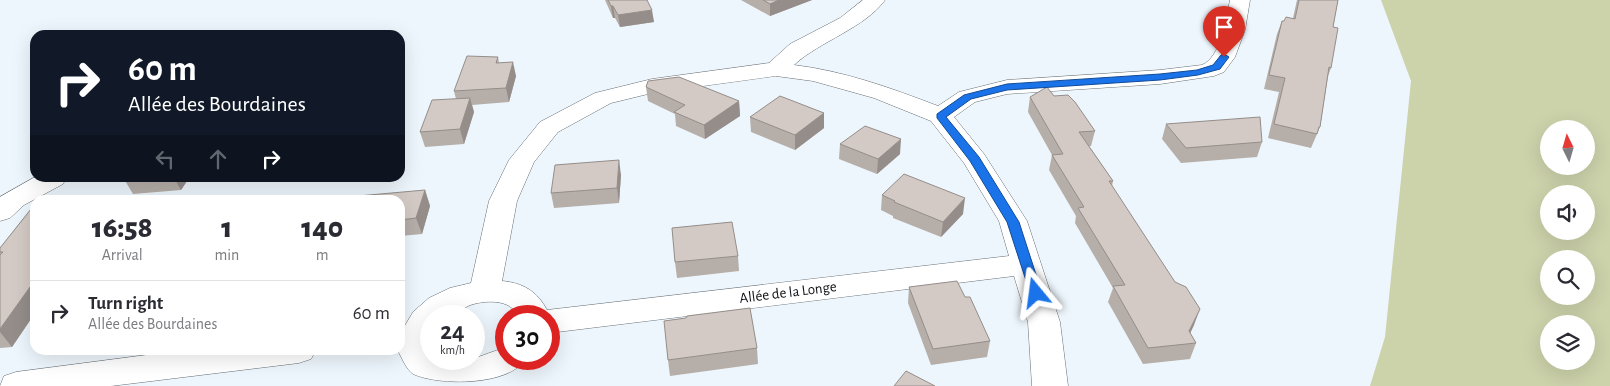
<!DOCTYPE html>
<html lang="en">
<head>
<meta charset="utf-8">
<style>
	body { margin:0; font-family:"Alegreya Sans",sans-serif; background:#f2f2f3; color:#2b2b33; height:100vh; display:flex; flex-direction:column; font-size:19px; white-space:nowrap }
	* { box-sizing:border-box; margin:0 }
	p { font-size:16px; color:#7c7c81 }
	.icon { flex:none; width:28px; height:28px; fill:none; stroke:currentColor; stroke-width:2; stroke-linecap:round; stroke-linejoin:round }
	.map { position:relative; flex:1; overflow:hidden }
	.drawer { position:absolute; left:30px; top:195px; width:375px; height:160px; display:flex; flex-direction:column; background:#fff; border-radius:15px; box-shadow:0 5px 20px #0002 }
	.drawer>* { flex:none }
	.banner { position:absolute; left:30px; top:30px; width:375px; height:152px; border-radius:15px; box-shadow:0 5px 20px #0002; background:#111827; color:#fff; overflow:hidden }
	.needle { width:32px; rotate:355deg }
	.fabs { position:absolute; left:1540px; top:120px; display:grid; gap:10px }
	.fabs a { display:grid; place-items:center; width:55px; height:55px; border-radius:50%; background:#fff; box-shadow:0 5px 20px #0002; font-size:25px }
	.speed { position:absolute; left:420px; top:305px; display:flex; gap:10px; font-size:25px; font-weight:700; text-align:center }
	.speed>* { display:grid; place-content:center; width:65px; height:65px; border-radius:50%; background:#fff; box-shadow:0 5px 20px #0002; line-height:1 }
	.speed small { font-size:12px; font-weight:400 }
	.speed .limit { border:8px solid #d22; background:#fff; color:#111 }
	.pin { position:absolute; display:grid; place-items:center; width:42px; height:42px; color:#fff; margin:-51px -21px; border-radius:50% 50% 50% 0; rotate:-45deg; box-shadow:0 0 5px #0007 }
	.pin .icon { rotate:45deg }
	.me { position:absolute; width:55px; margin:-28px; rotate:344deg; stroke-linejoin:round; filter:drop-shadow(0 0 4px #0008) }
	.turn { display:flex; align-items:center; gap:18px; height:105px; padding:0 15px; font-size:22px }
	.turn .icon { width:65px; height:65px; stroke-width:2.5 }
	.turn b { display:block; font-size:35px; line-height:42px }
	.lanes { display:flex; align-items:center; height:48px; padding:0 15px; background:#0003; justify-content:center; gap:25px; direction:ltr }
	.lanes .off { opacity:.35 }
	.eta { display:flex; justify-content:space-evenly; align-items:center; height:85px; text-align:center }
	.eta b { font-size:30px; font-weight:800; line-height:35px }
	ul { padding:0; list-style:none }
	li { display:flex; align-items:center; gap:15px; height:65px; padding:0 15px; border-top:1px solid #e1e1e2 }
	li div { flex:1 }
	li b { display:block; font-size:19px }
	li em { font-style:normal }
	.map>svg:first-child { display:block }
</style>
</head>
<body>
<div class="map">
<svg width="1610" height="386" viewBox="0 0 1610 386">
	<rect width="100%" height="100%" fill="#edf6fc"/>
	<path fill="#ccd2aa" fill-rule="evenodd" d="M1381 0H1610V386H1370L1385 337 1411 81ZM1549 129H1586V166H1549ZM1549 194H1586V231H1549ZM1549 259H1586V296H1549ZM1549 324H1586V361H1549Z"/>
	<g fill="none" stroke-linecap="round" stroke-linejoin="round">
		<g stroke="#666d73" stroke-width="1">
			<g id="street">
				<path d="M863 0H885C865 28 820 41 794 65 844 71 891 88 938 106L959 92 1007 80 1160 70 1202 65C1221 57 1226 19 1230 0H1250L1245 30 1235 57 1224 72 1214 76 1160 84 1007 94 975 102 954 117 984 154 1027 221 1060 322 1068 386H1032L1028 322 1014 276 549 333V316H517C512 298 482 300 468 306 462 309 457 313 451 316 446 318 437 316 431 316V359L470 360 506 347V359H525C510 386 439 386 413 374 406 369 402 358 398 351L400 350V334L413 312 429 298 450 288 471 283 489 201 509 160 540 122 595 93 652 79 769 63 790 44 840 18ZM776 76 813 81 874 98 931 121 964 163 999 221 1009 256 547 310C537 291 523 283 502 281L517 201 534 162 558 132 611 103 652 93Z"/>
				<polygon points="35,177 66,178 63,184 24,205 10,218 0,221 0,197"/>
				<polygon points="185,350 316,350 311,359 299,363 111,386 0,386 4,376 16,372"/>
			</g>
		</g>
		<use href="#street" fill="#fff" fill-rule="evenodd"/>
	</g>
	<g fill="#b5aea9">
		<polygon points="605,0 647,0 654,22 620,27 615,18 613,18"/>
		<polygon points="741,0 812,0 770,16"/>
		<polygon points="1297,0 1338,0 1333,27 1331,68 1328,76 1320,127 1311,148 1268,138 1279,92 1264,89 1277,34 1282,21 1284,21 1293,18"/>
		<polygon points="498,57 499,63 516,76 509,102 472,105 474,112 464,144 425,147 420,132 456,99 454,91"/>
		<polygon points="646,87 739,101 740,116 705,139 676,126 675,114 648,101"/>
		<polygon points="1054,96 1095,131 1091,146 1089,146 1113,181 1112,186 1194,325 1190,333 1196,343 1190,359 1143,364 1108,302 1113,288 1075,223 1076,216 1049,170 1052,155 1028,112 1030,97"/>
		<polygon points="824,113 824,128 795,150 751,132 750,117"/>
		<polygon points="1166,124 1262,142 1257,157 1181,163 1162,139"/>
		<polygon points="840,144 900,154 877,174 839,159"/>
		<polygon points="621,175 619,203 554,208 551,193"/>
		<polygon points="125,178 189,178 181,190 133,194 124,179"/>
		<polygon points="425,190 430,206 422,234 400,236 400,200"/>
		<polygon points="882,195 963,214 941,237 893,218 893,216 881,210"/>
		<polygon points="35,204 35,313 12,347 0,348 0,248"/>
		<polygon points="738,256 739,271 677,278 675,262"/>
		<polygon points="909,287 965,297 990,341 987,357 931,365 908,303"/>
		<polygon points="757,348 758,364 670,376 668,360"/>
	</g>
	<g fill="#948d8a">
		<polygon points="779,0 812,0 770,16 770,4"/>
		<polygon points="611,6 613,6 615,18 613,18"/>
		<polygon points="652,10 654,22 620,27 618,15"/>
		<polygon points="513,62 516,76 509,102 506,88"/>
		<polygon points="470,98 474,112 464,144 460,129"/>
		<polygon points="739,101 740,116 705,139 704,125"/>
		<polygon points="824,113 824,128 795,150 795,135"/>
		<polygon points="901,139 900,154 877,174 878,159"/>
		<polygon points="619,160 621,175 619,203 617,188"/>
		<polygon points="174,178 189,178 181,190"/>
		<polygon points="425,190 430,206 422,234 416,218"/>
		<polygon points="965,198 963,214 941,237 943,222"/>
		<polygon points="35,280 35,313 12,347 0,332 0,329"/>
		<polygon points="1200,309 1194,325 1185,344 1189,331"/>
	</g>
	<g fill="#d3cac5" stroke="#948d8a">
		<polygon points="608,0 647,0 652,10 618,15 613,6 611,6"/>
		<polygon points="763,0 779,0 770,4"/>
		<polygon points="1299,0 1338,0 1333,27 1338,28 1331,68 1329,67 1320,127 1319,127 1317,134 1274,124 1285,78 1269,75 1282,21 1284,21 1286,17 1295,19"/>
		<polygon points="467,56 498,57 496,63 513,62 506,88 454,91"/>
		<polygon points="679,77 739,101 704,125 674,112 685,105 646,87 648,81"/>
		<polygon points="1047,87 1054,96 1068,95 1075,102 1095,131 1079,132 1113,181 1109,181 1175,282 1186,287 1200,309 1189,331 1196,343 1148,348 1113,286 1125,285 1078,208 1084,207 1052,155 1063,154 1030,97"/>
		<polygon points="780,96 824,113 795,135 750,117"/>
		<polygon points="470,98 460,129 420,132 432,100"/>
		<polygon points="1260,117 1262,142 1186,148 1166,124"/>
		<polygon points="865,126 901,139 878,159 840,144"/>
		<polygon points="619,160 617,188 551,193 555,165"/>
		<polygon points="904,174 965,198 943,222 894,202 895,201 882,195"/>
		<polygon points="125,178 140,178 124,179"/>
		<polygon points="425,190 416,218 400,220 400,200 357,200 358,196"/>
		<polygon points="98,198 97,200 78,200"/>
		<polygon points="35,204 35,280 0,329 0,255 3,252 0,252 0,248"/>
		<polygon points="732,222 738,256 675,262 672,228"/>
		<polygon points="957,281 965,297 970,297 990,341 933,349 909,287"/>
		<polygon points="750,308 757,348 668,360 664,321 686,318 687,316"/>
		<polygon points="906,371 935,386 894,386"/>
	</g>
	<polygon fill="#1a73e8" stroke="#114b97" points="1224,54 1229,57 1220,69 1198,75 1160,80 1007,90 971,99 946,117 979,157 1019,222 1042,293 1040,296 1031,296 1007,222 970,161 937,118 937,114 964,95 1007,84 1160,74 1197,70 1213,65 1221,55"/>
	<g text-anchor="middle" stroke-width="4" stroke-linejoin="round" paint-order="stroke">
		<g font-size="15" fill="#0f1114" stroke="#fff">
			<text transform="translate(788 292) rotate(-7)" y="5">Allée de la Longe</text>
		</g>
	</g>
</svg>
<div class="fabs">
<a><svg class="needle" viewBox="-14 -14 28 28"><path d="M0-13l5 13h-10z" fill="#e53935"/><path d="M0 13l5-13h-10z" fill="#7c7c81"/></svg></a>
<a><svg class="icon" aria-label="sound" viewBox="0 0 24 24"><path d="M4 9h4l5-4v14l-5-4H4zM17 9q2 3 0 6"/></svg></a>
<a><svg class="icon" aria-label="search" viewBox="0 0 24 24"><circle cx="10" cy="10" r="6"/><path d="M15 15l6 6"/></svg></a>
<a><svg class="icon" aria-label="layers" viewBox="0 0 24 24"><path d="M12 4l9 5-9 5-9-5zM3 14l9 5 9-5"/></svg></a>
</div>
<div class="speed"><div>24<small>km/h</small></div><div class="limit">30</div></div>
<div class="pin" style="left:1224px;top:57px;background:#d93025"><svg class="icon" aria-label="arrive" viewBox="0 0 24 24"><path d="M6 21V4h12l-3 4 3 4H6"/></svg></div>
<svg class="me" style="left:1036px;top:293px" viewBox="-20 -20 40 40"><path d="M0-17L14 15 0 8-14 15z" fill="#1a73e8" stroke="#fff" stroke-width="4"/></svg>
<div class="banner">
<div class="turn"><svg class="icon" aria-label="right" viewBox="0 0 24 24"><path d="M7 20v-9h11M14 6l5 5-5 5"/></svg><div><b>60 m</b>Allée des Bourdaines</div></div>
<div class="lanes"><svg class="icon off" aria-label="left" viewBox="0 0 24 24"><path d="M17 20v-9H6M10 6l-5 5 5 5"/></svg><svg class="icon off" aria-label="ahead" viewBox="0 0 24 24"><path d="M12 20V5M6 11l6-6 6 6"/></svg><svg class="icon" aria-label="right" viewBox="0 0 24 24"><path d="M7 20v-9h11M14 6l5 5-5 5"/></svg></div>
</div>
<section class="drawer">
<div class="eta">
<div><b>16:58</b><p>Arrival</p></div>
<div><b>1</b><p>min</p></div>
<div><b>140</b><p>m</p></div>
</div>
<ul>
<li><svg class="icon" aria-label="right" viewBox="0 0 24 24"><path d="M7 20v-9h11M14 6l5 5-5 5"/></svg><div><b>Turn right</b><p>Allée des Bourdaines</p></div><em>60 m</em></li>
</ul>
</section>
</div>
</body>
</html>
